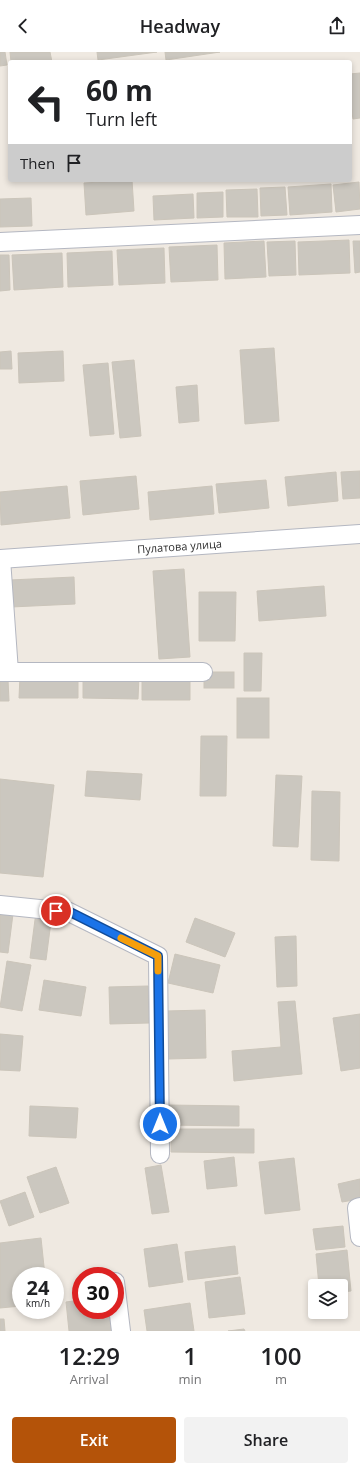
<!DOCTYPE html>
<html lang="en">
<head>
<meta charset="utf-8">
<style>
	body { margin:0; font-family:"Open Sans",sans-serif; background:#f2f2f2; color:#202124; height:100vh; display:flex; flex-direction:column; font-size:15px; white-space:nowrap }
	* { box-sizing:border-box; margin:0 }
	p { font-size:13px; color:#757577 }
	.icon { flex:none; width:22px; height:22px; fill:none; stroke:currentColor; stroke-width:2; stroke-linecap:round; stroke-linejoin:round }
	.map { position:relative; height:1279px; overflow:hidden }
	.details { display:flex; flex-direction:column; background:#fff; flex:1 }
	.details>* { flex:none }
	.hud { position:absolute; left:8px; top:8px; width:344px; height:122px; border-radius:4px; box-shadow:0 2px 6px #0003; background:#fff; color:#202124; overflow:hidden }
	.tools { position:absolute; left:308px; top:1227px; display:grid; gap:8px }
	.tools a { display:grid; place-items:center; width:40px; height:40px; border-radius:4px; background:#fff; box-shadow:0 2px 6px #0003; font-size:20px }
	.speed { position:absolute; left:12px; top:1215px; display:flex; gap:8px; font-size:20px; font-weight:700; text-align:center }
	.speed>* { display:grid; place-content:center; width:52px; height:52px; border-radius:50%; background:#fff; box-shadow:0 2px 6px #0003; line-height:1 }
	.speed small { font-size:10px; font-weight:400 }
	.speed .limit { border:6px solid #d22; background:#fff; color:#111 }
	.pin { position:absolute; display:grid; place-items:center; width:34px; height:34px; color:#fff; margin:-17px; border:2px solid #fff; border-radius:50%; box-shadow:0 1px 4px #0007 }
	.me { position:absolute; width:44px; margin:-22px; rotate:0deg; stroke-linejoin:round; filter:drop-shadow(0 0 3px #0008) }
	.turn { display:flex; align-items:center; gap:14px; height:84px; padding:0 12px; font-size:18px }
	.turn .icon { width:52px; height:52px; stroke-width:2.5 }
	.turn b { display:block; font-size:28px; line-height:34px }
	.then { display:flex; align-items:center; height:38px; padding:0 12px; background:#0003; gap:8px; font-size:15px }
	.eta { display:flex; justify-content:space-evenly; align-items:center; height:68px; text-align:center }
	.eta b { font-size:24px; font-weight:600; line-height:28px }
	.primary-button { display:flex; gap:8px; margin-top:auto; padding:8px 12px }
	.primary-button a { flex:1; height:46px; border-radius:4px; background:#b45309; color:#fff; font-size:16px; font-weight:600; line-height:46px; text-align:center }
	.primary-button a+a { background:#f2f2f2; color:#202124 }
	header { display:flex; justify-content:space-between; align-items:center; height:52px; padding:0 12px; background:#fff; font-size:18px; font-weight:600 }
	.map>svg:first-child { display:block }
</style>
</head>
<body>
<header><svg class="icon" aria-label="back" viewBox="0 0 24 24"><path d="M15 5l-7 7 7 7"/></svg>Headway<svg class="icon" aria-label="share" viewBox="0 0 24 24"><path d="M12 15V3M7 8l5-5 5 5M5 13v7h14v-7"/></svg></header>
<div class="map">
<svg width="360" height="1279" viewBox="0 0 360 1279">
	<rect width="100%" height="100%" fill="#efe9e1"/>
	<g fill="#cbc7bf" stroke="#cbc5ba">
		<polygon points="0,0 5,0 7,13 0,14"/>
		<polygon points="10,0 50,0 52,10 11,10"/>
		<polygon points="97,0 157,0 98,8"/>
		<polygon points="165,0 220,0 166,8"/>
		<polygon points="360,21 360,66 353,67 350,47 350,22"/>
		<polygon points="132,128 134,159 86,163 84,131"/>
		<polygon points="359,130 360,157 336,160 333,133"/>
		<polygon points="331,132 332,160 290,163 288,135"/>
		<polygon points="285,135 287,163 261,164 260,136"/>
		<polygon points="257,137 258,165 227,165 226,138"/>
		<polygon points="223,140 223,165 197,166 197,141"/>
		<polygon points="193,142 194,166 154,168 153,144"/>
		<polygon points="31,146 32,174 0,175 0,147"/>
		<polygon points="349,188 350,221 299,223 298,190"/>
		<polygon points="264,189 266,225 225,227 224,191"/>
		<polygon points="295,189 296,223 269,224 267,190"/>
		<polygon points="353,189 360,189 360,220 355,221"/>
		<polygon points="217,193 218,228 171,230 169,195"/>
		<polygon points="164,196 165,231 119,233 117,198"/>
		<polygon points="112,199 113,233 68,235 67,201"/>
		<polygon points="62,201 63,235 14,238 12,203"/>
		<polygon points="0,203 9,203 10,238 0,239"/>
		<polygon points="274,296 279,369 245,372 240,298"/>
		<polygon points="11,299 12,317 0,317 0,300"/>
		<polygon points="63,299 64,329 19,331 18,301"/>
		<polygon points="134,308 141,384 120,386 112,310"/>
		<polygon points="108,311 114,382 90,384 83,313"/>
		<polygon points="197,333 199,369 179,371 176,335"/>
		<polygon points="360,419 360,446 343,447 341,420"/>
		<polygon points="336,420 338,449 288,454 285,425"/>
		<polygon points="136,424 139,457 83,463 80,429"/>
		<polygon points="266,428 269,456 219,461 216,432"/>
		<polygon points="67,434 70,466 1,473 0,440"/>
		<polygon points="212,434 214,462 150,468 148,440"/>
		<polygon points="184,517 190,605 159,607 153,519"/>
		<polygon points="74,525 75,552 11,555 10,528"/>
		<polygon points="324,534 326,564 259,569 257,539"/>
		<polygon points="199,540 236,540 235,589 199,589"/>
		<polygon points="244,601 262,601 261,639 244,639"/>
		<rect x="204" y="620" width="30" height="16"/>
		<polygon points="20,624 78,625 78,646 19,646"/>
		<polygon points="83,624 139,624 138,647 83,646"/>
		<polygon points="142,625 190,626 190,648 142,648"/>
		<polygon points="0,628 8,628 9,649 0,649"/>
		<rect x="237" y="646" width="32" height="40"/>
		<polygon points="201,684 227,684 226,744 200,744"/>
		<polygon points="87,719 142,722 140,748 85,744"/>
		<polygon points="276,723 302,724 298,795 273,794"/>
		<polygon points="0,727 54,733 43,825 0,821"/>
		<polygon points="312,739 340,740 339,809 311,808"/>
		<polygon points="36,860 52,862 46,908 30,906"/>
		<polygon points="0,861 13,862 8,901 0,900"/>
		<polygon points="195,866 235,881 225,905 186,890"/>
		<polygon points="296,884 297,934 277,935 275,885"/>
		<polygon points="175,902 220,913 213,941 168,931"/>
		<polygon points="7,909 31,913 22,959 0,955"/>
		<polygon points="44,928 86,935 81,964 39,958"/>
		<polygon points="148,934 149,971 110,972 109,935"/>
		<polygon points="295,949 302,1022 234,1029 232,999 281,995 278,950"/>
		<polygon points="205,958 206,1006 168,1007 166,959"/>
		<polygon points="360,962 360,1016 341,1019 333,966"/>
		<polygon points="0,982 23,984 20,1019 0,1018"/>
		<polygon points="167,1053 239,1054 239,1074 167,1073"/>
		<polygon points="30,1054 78,1056 76,1086 29,1084"/>
		<polygon points="171,1077 254,1077 254,1101 171,1100"/>
		<polygon points="234,1105 237,1134 207,1137 204,1109"/>
		<polygon points="294,1106 300,1158 265,1162 259,1110"/>
		<polygon points="161,1113 169,1160 152,1162 145,1116"/>
		<polygon points="56,1115 69,1151 40,1161 27,1125"/>
		<polygon points="360,1127 360,1147 342,1150 338,1132"/>
		<polygon points="25,1140 34,1165 9,1174 0,1149"/>
		<polygon points="343,1174 345,1195 316,1198 313,1177"/>
		<polygon points="41,1186 45,1224 21,1224 21,1254 0,1256 0,1191"/>
		<polygon points="177,1192 183,1230 149,1235 144,1197"/>
		<polygon points="235,1194 238,1222 188,1228 185,1200"/>
		<polygon points="347,1198 351,1239 341,1240 341,1234 319,1234 316,1202"/>
		<polygon points="240,1225 245,1262 209,1266 205,1230"/>
		<polygon points="81,1248 81,1258 109,1258 112,1279 69,1279 66,1250"/>
		<polygon points="190,1251 194,1279 147,1279 144,1258"/>
		<polygon points="0,1267 4,1267 5,1279 0,1279"/>
		<polygon points="244,1277 245,1279 228,1279"/>
	</g>
	<g fill="none" stroke-linecap="round" stroke-linejoin="round">
		<g stroke="#b4b7c1" stroke-width="20">
			<g id="minor">
				<polyline points="0,190 360,173"/>
				<path id="s1" d="M0 507 360 482"/>
				<polyline points="1,507 9,620"/>
				<polyline points="0,620 203,620"/>
				<polyline points="0,853 69,860 158,904 160,1102"/>
				<polyline points="360,1155 357,1156 360,1185"/>
				<polyline points="115,1230 121,1279"/>
			</g>
		</g>
		<use href="#minor" stroke="#fff" stroke-width="18"/>
	</g>
	<g fill="none" stroke-linecap="round" stroke-linejoin="round">
		<g stroke="#114b97" stroke-width="10">
			<polyline id="route" points="56,859 70,860 158,904 160,1072"/>
		</g>
		<use href="#route" stroke="#1a73e8" stroke-width="7"/>
		<polyline stroke="#f59e0b" stroke-width="7" points="121,886 158,904 158,919"/>
	</g>
	<g text-anchor="middle" stroke-width="3" stroke-linejoin="round" paint-order="stroke">
		<g font-size="11" fill="#2e2e2e" stroke="#fff">
			<text dy="4" stroke="none"><textPath href="#s1" startOffset="180">Пулатова улица</textPath></text>
		</g>
	</g>
</svg>
<div class="tools">
<a><svg class="icon" aria-label="layers" viewBox="0 0 24 24"><path d="M12 4l9 5-9 5-9-5zM3 14l9 5 9-5"/></svg></a>
</div>
<div class="speed"><div>24<small>km/h</small></div><div class="limit">30</div></div>
<div class="pin" style="left:56px;top:859px;background:#d93025"><svg class="icon" aria-label="arrive" viewBox="0 0 24 24"><path d="M6 21V4h12l-3 4 3 4H6"/></svg></div>
<svg class="me" style="left:160px;top:1072px" viewBox="-20 -20 40 40"><circle r="17" fill="#1a73e8" stroke="#fff" stroke-width="3"/><path d="M0-11L8 9 0 5-8 9z" fill="#fff"/></svg>
<div class="hud">
<div class="turn"><svg class="icon" aria-label="left" viewBox="0 0 24 24"><path d="M17 20v-9H6M10 6l-5 5 5 5"/></svg><div><b>60 m</b>Turn left</div></div>
<div class="then">Then<svg class="icon" aria-label="arrive" viewBox="0 0 24 24"><path d="M6 21V4h12l-3 4 3 4H6"/></svg></div>
</div>
</div>
<section class="details">
<div class="eta">
<div><b>12:29</b><p>Arrival</p></div>
<div><b>1</b><p>min</p></div>
<div><b>100</b><p>m</p></div>
</div>
<div class="primary-button"><a>Exit</a><a>Share</a></div>
</section>
</body>
</html>
